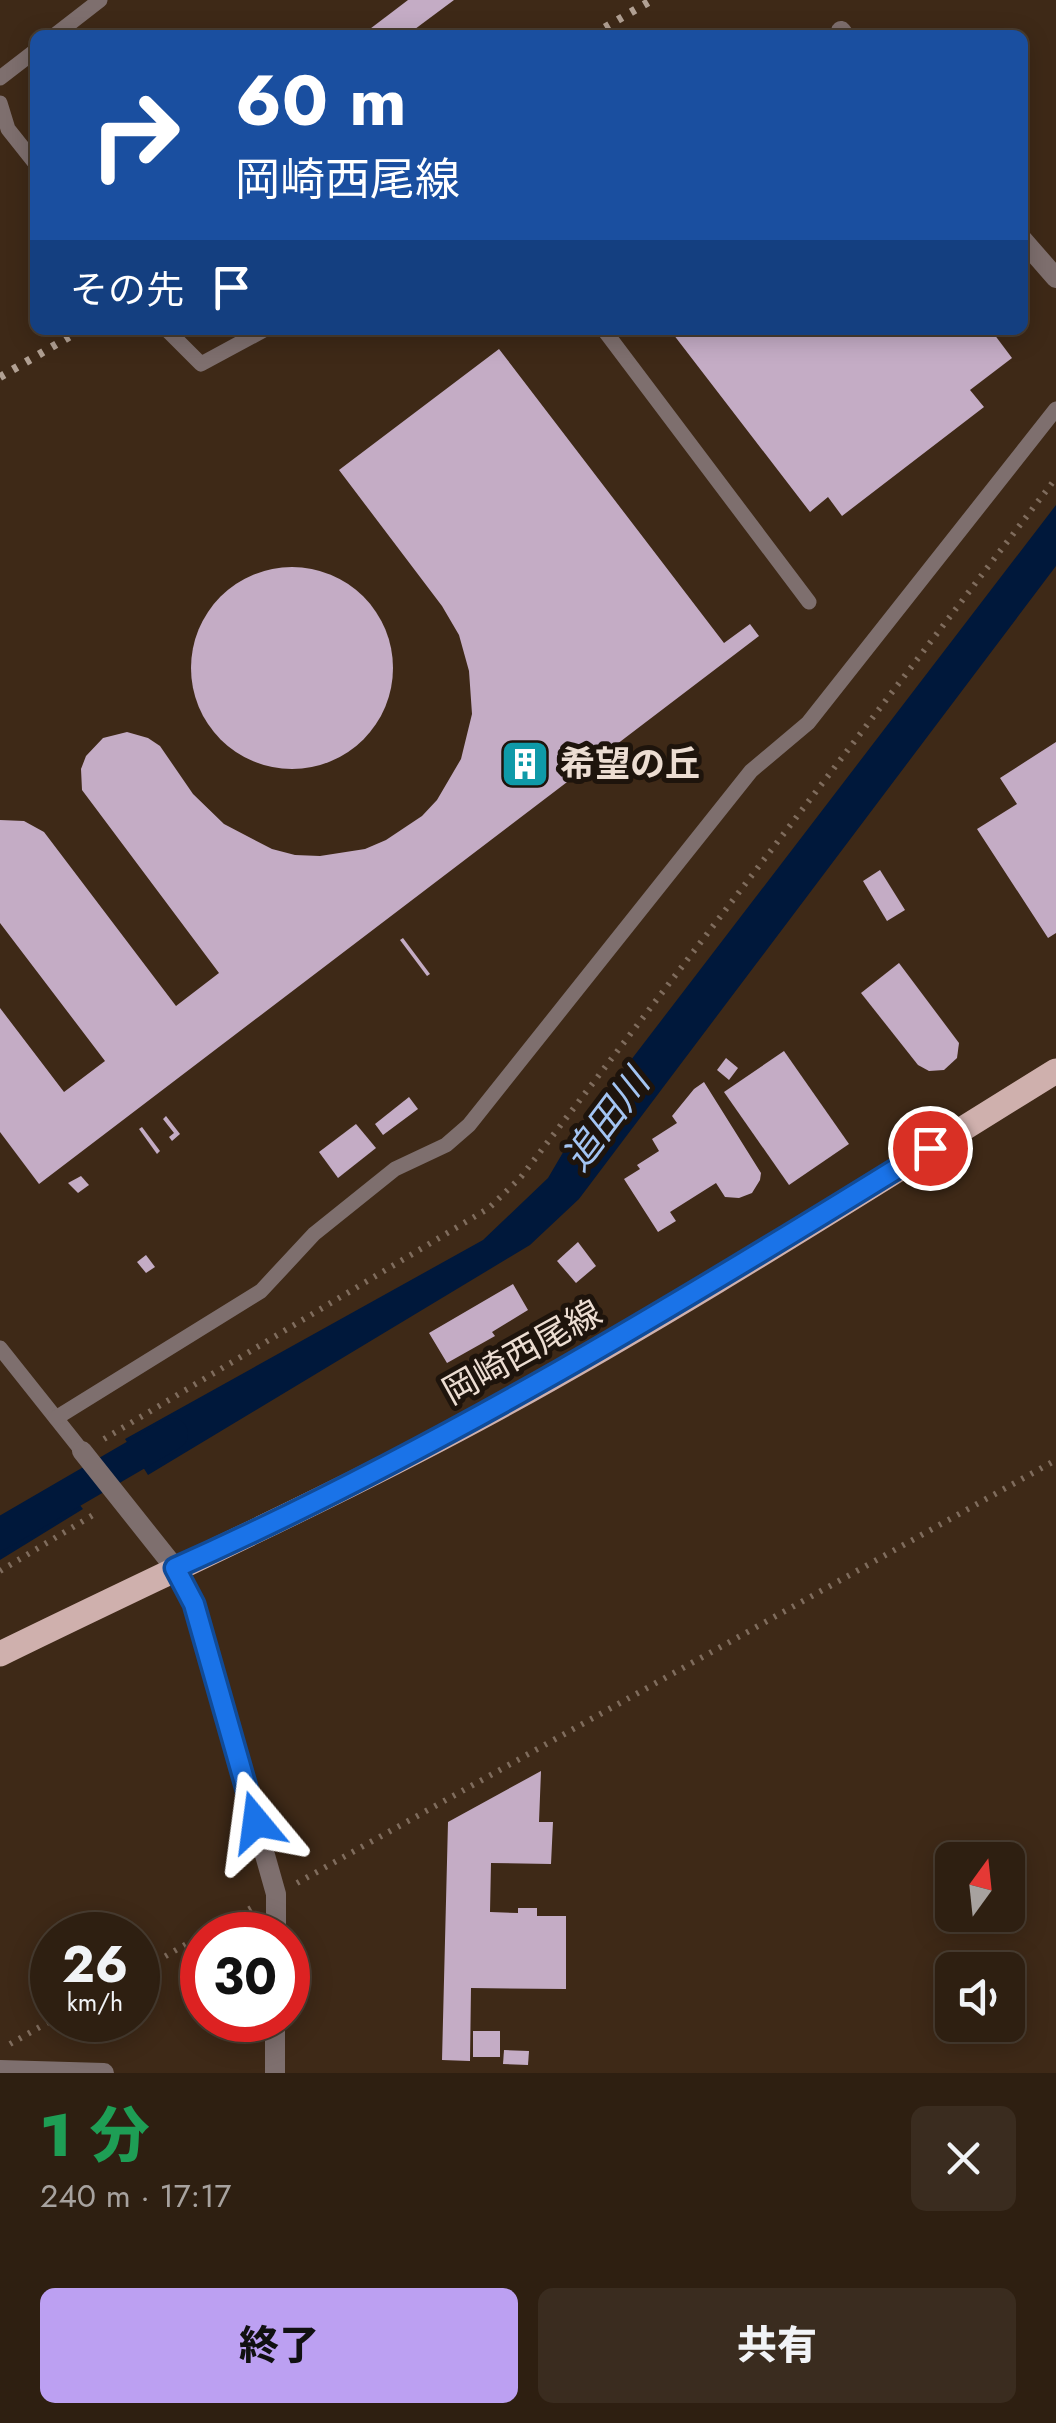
<!DOCTYPE html>
<html lang="ja">
<head>
<meta charset="utf-8">
<style>
	body { margin:0; font-family:Jost,"Noto Sans JP",sans-serif; background:#3a2c1f; color:#f1f3f6; height:100vh; display:flex; flex-direction:column; font-size:38px; white-space:nowrap }
	* { box-sizing:border-box; margin:0 }
	p { font-size:32px; color:#a7a29f }
	.icon { flex:none; width:55px; height:55px; fill:none; stroke:currentColor; stroke-width:2; stroke-linecap:round; stroke-linejoin:round }
	.map { position:relative; height:2073px; overflow:hidden }
	.sheet { display:flex; flex-direction:column; background:#2e1f11; flex:1 }
	.sheet>* { flex:none }
	.banner { position:absolute; left:30px; top:30px; width:998px; height:305px; border-radius:15px; box-shadow:0 5px 25px #0003,0 0 0 2px #493d31; background:#1a4fa0; color:#fff; overflow:hidden }
	.needle { width:65px; rotate:15deg }
	.fabs { position:absolute; left:935px; top:1842px; display:grid; gap:20px }
	.fabs a { display:grid; place-items:center; width:90px; height:90px; border-radius:15px; background:#2e1f11; box-shadow:0 5px 25px #0003,0 0 0 2px #493d31; font-size:50px }
	.speed { position:absolute; left:30px; top:1912px; display:flex; gap:20px; font-size:50px; font-weight:700; text-align:center }
	.speed>* { display:grid; place-content:center; width:130px; height:130px; border-radius:50%; background:#2e1f11; box-shadow:0 5px 25px #0003,0 0 0 2px #493d31; line-height:1 }
	.speed small { font-size:25px; font-weight:400 }
	.speed .limit { border:15px solid #d22; background:#fff; color:#111 }
	.pin { position:absolute; display:grid; place-items:center; width:85px; height:85px; color:#fff; margin:-42px; border:5px solid #fff; border-radius:50%; box-shadow:0 2px 10px #0007 }
	.me { position:absolute; width:110px; margin:-55px; rotate:344deg; stroke-linejoin:round; filter:drop-shadow(0 0 8px #0008) }
	.turn { display:flex; align-items:center; gap:35px; height:210px; padding:0 40px; font-size:45px }
	.turn .icon { width:130px; height:130px; stroke-width:2.5 }
	.turn b { display:block; font-size:70px; line-height:85px }
	.then { display:flex; align-items:center; height:95px; padding:0 40px; background:#0003; gap:20px; font-size:38px }
	.round { display:grid; place-items:center; flex:none; width:105px; height:105px; border-radius:15px; background:#3a2c1f }
	.summary { display:flex; align-items:center; justify-content:space-between; height:170px; padding:0 40px }
	h1 { font-size:60px; font-weight:800; line-height:75px; color:#1e9e55 }
	.primary-button { display:flex; gap:20px; margin-top:auto; padding:20px 40px }
	.primary-button a { flex:1; height:115px; border-radius:15px; background:#bca0f2; color:#111; font-size:40px; font-weight:800; line-height:115px; text-align:center }
	.primary-button a+a { background:#3a2c1f; color:#f1f3f6 }
	.map>svg:first-child { display:block }
</style>
</head>
<body>
<div class="map">
<svg width="1056" height="2073" viewBox="0 0 1056 2073">
	<rect width="100%" height="100%" fill="#3e2917"/>
	<g fill="#00183b">
		<polygon points="1056,505 1056,566 579,1199 530,1245 148,1475 125,1439 483,1240 548,1178 572,1137"/>
		<polygon points="61,1481 83,1509 0,1560 0,1520"/>
	</g>
	<g fill="none" stroke-linecap="round" stroke-linejoin="round">
		<polyline stroke="#00183b" stroke-width="32" points="0,1534 172,1434"/>
	</g>
	<g fill="#c4acc5">
		<polygon points="408,0 454,0 407,35 362,35"/>
		<polygon points="670,330 991,330 1012,358 970,390 984,407 842,516 828,497 810,512"/>
		<polygon points="499,349 724,643 750,624 759,636 39,1184 0,1132 0,1008 64,1092 105,1061 0,923 0,820 24,821 44,832 176,1006 219,973 82,790 81,769 86,756 103,738 127,732 148,738 160,746 193,794 224,824 272,849 295,855 320,856 365,849 386,840 422,816 437,800 461,759 472,714 469,671 459,635 442,606 339,470"/>
		<circle cx="292" cy="668" r="101"/>
		<polygon points="1056,742 1056,933 1048,938 977,829 1017,804 1000,778"/>
		<polygon points="880,870 905,910 887,921 863,881"/>
		<polygon points="403,938 430,974 427,976 400,940"/>
		<polygon points="899,963 959,1043 957,1058 944,1070 929,1071 918,1065 861,993"/>
		<polygon points="784,1051 849,1144 789,1185 724,1092"/>
		<polygon points="726,1058 738,1068 729,1080 717,1070"/>
		<polygon points="704,1082 761,1173 760,1180 752,1193 739,1198 725,1197 716,1183 670,1212 676,1221 658,1232 624,1179 640,1169 637,1165 659,1151 652,1139 677,1123 672,1116 694,1089"/>
		<polygon points="409,1097 418,1109 383,1135 375,1124"/>
		<polygon points="166,1116 180,1134 172,1141 169,1137 174,1133 163,1119"/>
		<polygon points="356,1124 376,1148 338,1178 319,1152"/>
		<polygon points="142,1127 160,1151 157,1154 139,1129"/>
		<polygon points="81,1176 89,1185 78,1193 68,1183"/>
		<polygon points="578,1242 596,1266 576,1283 557,1261"/>
		<polygon points="146,1255 155,1267 146,1273 137,1262"/>
		<polygon points="513,1284 528,1310 492,1332 495,1336 447,1363 429,1333"/>
		<polygon points="541,1771 539,1822 553,1822 551,1864 491,1863 490,1912 518,1913 518,1908 537,1908 537,1916 566,1916 566,1989 471,1988 470,2061 442,2060 448,1822"/>
		<rect x="473" y="2031" width="27" height="26"/>
		<polygon points="504,2050 529,2051 528,2065 503,2064"/>
	</g>
	<g fill="none" stroke-linecap="round" stroke-linejoin="round">
		<g stroke="#7f6c5d" stroke-width="6" stroke-dasharray="2.5 8" stroke-linecap="butt">
			<polyline points="104,1439 489,1208 521,1177 1056,478"/>
			<polyline points="0,1571 98,1512"/>
			<polyline points="297,1883 1056,1460"/>
			<polyline points="203,1935 251,1908"/>
			<polyline points="138,1972 202,1935"/>
			<polyline points="10,2044 52,2020"/>
		</g>
		<g stroke="#7e6f6e" stroke-width="15">
			<polyline points="55,35 100,0"/>
			<polyline points="0,78 35,51"/>
			<polyline points="0,103 8,129 35,163"/>
			<polyline points="167,330 201,364 264,330"/>
			<polyline points="604,330 809,602"/>
			<polyline points="0,1348 82,1451"/>
			<polyline points="56,1418 261,1291 314,1234 395,1169 446,1145 469,1125 751,771 808,723 1056,409"/>
		</g>
		<g stroke="#7e6f6e" stroke-width="20">
			<polyline points="841,31 844,35"/>
			<polyline points="1022,239 1056,278"/>
			<polyline points="175,1568 194,1604 276,1894 276,1935"/>
			<polyline points="0,2070 104,2073"/>
			<polyline points="275,2073 275,2020"/>
		</g>
		<polyline stroke="#7e6f6e" stroke-width="20" points="82,1451 175,1568"/>
		<path stroke="#cfb0ad" stroke-width="25" d="M0 1654C165 1573 332 1498 494 1410 686 1305 870 1186 1056 1071"/>
		<g stroke="#b1a093" stroke-width="8" stroke-dasharray="5 10" stroke-linecap="butt">
			<polyline points="592,35 652,0"/>
			<polyline points="0,377 81,330"/>
		</g>
	</g>
	<g fill="none" stroke-linecap="round" stroke-linejoin="round">
		<g stroke="#114b97" stroke-width="25">
			<path id="route" d="M256 1822 194 1604 175 1568C439 1450 685 1300 930 1148"/>
		</g>
		<use href="#route" stroke="#1a73e8" stroke-width="18"/>
	</g>
	<defs>
		<g id="building-square" transform="scale(2.5)"><rect x="-9" y="-9" width="18" height="18" rx="4" fill="#0f9aa8" stroke="#1e140c"/><path d="M-4-6H4V6H1V3H-1V6H-4ZM-2.5-4.3h1.7v1.8h-1.7ZM.8-4.3h1.7v1.8H.8ZM-2.5-1h1.7V.8h-1.7ZM.8-1h1.7V.8H.8Z" fill="#fff"/></g>
	</defs>
	<g fill-rule="evenodd">
		<use href="#building-square" x="525" y="764"/>
	</g>
	<g text-anchor="middle" stroke-width="10" stroke-linejoin="round" paint-order="stroke">
		<g font-size="35" font-weight="bold" fill="#ecddd2" stroke="#1e140c" text-anchor="start">
			<text x="560" y="776">希望の丘</text>
		</g>
		<g font-size="35" fill="#ecddd2" stroke="#1e140c">
			<text transform="translate(522 1352) rotate(-29)" y="12">岡崎西尾線</text>
		</g>
		<g font-size="38" font-style="italic" fill="#a3c4f2" stroke="#1e140c">
			<text transform="translate(606 1120) rotate(-53)" y="13">追田川</text>
		</g>
	</g>
</svg>
<div class="fabs">
<a><svg class="needle" viewBox="-14 -14 28 28"><path d="M0-13l5 13h-10z" fill="#e53935"/><path d="M0 13l5-13h-10z" fill="#a7a29f"/></svg></a>
<a><svg class="icon" aria-label="sound" viewBox="0 0 24 24"><path d="M4 9h4l5-4v14l-5-4H4zM17 9q2 3 0 6"/></svg></a>
</div>
<div class="speed"><div>26<small>km/h</small></div><div class="limit">30</div></div>
<div class="pin" style="left:930px;top:1148px;background:#d93025"><svg class="icon" aria-label="arrive" viewBox="0 0 24 24"><path d="M6 21V4h12l-3 4 3 4H6"/></svg></div>
<svg class="me" style="left:256px;top:1822px" viewBox="-20 -20 40 40"><path d="M0-17L14 15 0 8-14 15z" fill="#1a73e8" stroke="#fff" stroke-width="4"/></svg>
<div class="banner">
<div class="turn"><svg class="icon" aria-label="right" viewBox="0 0 24 24"><path d="M7 20v-9h11M14 6l5 5-5 5"/></svg><div><b>60 m</b>岡崎西尾線</div></div>
<div class="then">その先<svg class="icon" aria-label="arrive" viewBox="0 0 24 24"><path d="M6 21V4h12l-3 4 3 4H6"/></svg></div>
</div>
</div>
<section class="sheet">
<div class="summary"><div><h1>1 分</h1><p>240 m · 17:17</p></div><a class="round"><svg class="icon" aria-label="close" viewBox="0 0 24 24"><path d="M6 6l12 12M18 6L6 18"/></svg></a></div>
<div class="primary-button"><a>終了</a><a>共有</a></div>
</section>
</body>
</html>
